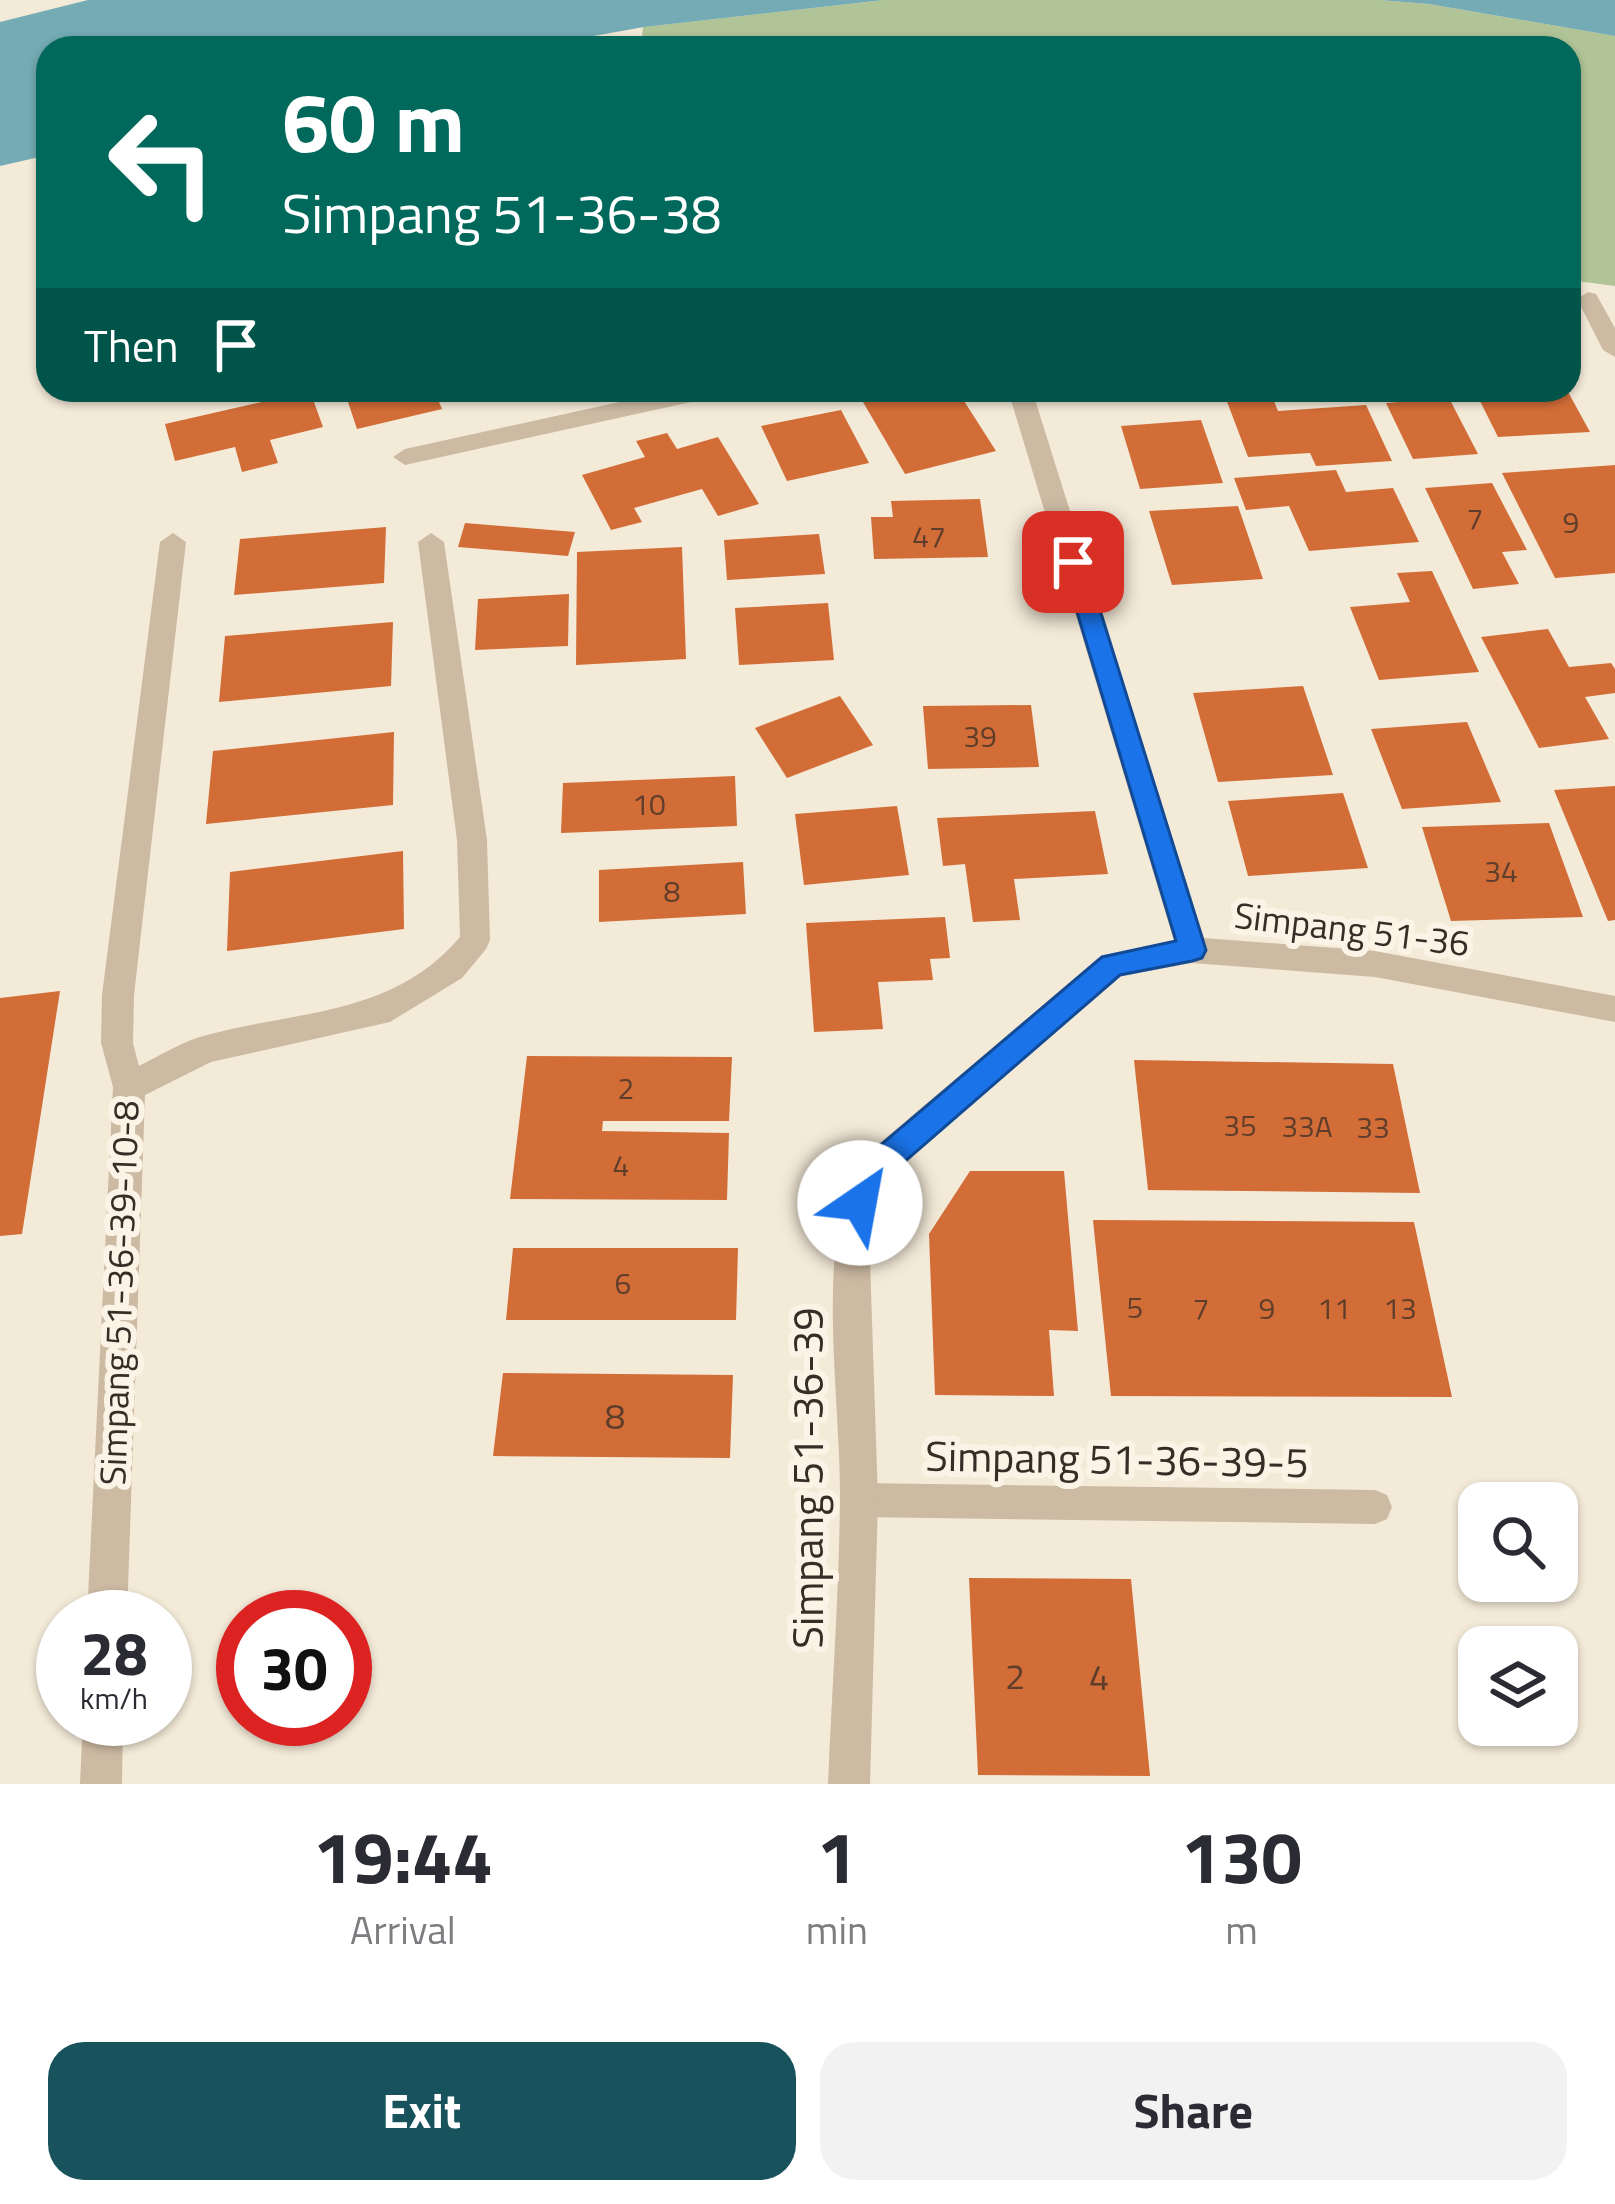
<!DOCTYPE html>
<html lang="en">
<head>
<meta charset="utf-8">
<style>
	body { margin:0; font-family:"Titillium Web",sans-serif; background:#f2f2f3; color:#2b2b33; height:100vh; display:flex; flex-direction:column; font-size:45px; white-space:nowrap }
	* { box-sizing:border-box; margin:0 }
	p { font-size:39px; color:#7c7c81 }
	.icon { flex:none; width:66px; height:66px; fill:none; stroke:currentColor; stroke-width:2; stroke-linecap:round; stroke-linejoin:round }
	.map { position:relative; height:1784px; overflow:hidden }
	.side { display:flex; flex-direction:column; background:#fff; flex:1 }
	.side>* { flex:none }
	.guide { position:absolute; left:36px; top:36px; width:1545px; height:366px; border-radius:36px; box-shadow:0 3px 9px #0004; background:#00695c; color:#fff; overflow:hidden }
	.fabs { position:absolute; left:1458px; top:1482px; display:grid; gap:24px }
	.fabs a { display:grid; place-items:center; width:120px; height:120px; border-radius:24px; background:#fff; box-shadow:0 3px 9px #0004; font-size:60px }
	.speed { position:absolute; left:36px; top:1590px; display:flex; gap:24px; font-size:60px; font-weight:700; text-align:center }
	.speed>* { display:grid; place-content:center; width:156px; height:156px; border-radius:50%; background:#fff; box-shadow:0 3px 9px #0004; line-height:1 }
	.speed small { font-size:30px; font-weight:400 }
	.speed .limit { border:18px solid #d22; background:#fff; color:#111 }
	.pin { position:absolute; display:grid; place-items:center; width:102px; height:102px; color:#fff; margin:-51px; border-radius:24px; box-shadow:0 6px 18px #0006 }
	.me { position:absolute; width:132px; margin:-66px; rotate:33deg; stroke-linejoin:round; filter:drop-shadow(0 0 9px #0008) }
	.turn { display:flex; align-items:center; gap:42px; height:252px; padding:0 48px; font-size:54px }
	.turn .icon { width:156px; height:156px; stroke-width:2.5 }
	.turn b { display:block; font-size:84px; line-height:102px }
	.then { display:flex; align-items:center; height:114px; padding:0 48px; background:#0003; gap:24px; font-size:45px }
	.eta { display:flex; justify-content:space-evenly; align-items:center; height:204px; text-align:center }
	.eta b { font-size:72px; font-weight:700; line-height:84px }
	.button { display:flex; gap:24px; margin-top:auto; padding:24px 48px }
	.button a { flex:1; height:138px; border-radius:36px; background:#17525d; color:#fff; font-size:48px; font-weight:700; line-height:138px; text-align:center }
	.button a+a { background:#f2f2f3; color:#2b2b33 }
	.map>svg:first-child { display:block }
</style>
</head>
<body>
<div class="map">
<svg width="1615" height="1784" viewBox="0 0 1615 1784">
	<rect width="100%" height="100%" fill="#f4ead8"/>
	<polygon fill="#b1c497" points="884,0 1379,0 1429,4 1615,36 1615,286 1569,280 1569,48 641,48 643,27"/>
	<g fill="#74abb4">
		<polygon points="88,0 884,0 644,27 526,48 48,48 48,155 0,166 0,22"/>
		<polygon points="1379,0 1615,0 1615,36 1429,4"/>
	</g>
	<g fill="#d26d38">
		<polygon points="344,390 434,390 442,409 357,429"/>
		<polygon points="856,390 957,390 996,451 905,474"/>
		<polygon points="1567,390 1590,432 1498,437 1477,395"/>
		<polygon points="310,391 323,427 270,440 278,463 242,472 235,447 175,461 165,424"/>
		<polygon points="1272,396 1278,411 1366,405 1392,461 1316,466 1310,453 1248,457 1226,399"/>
		<polygon points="1449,398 1478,454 1413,459 1386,403"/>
		<polygon points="841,410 869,463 787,481 761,426"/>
		<polygon points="1201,420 1223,483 1140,489 1121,426"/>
		<polygon points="667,433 677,449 718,437 759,504 718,516 702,489 634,508 642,522 611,530 582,475 645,457 636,441"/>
		<polygon points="1615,465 1615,573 1555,578 1502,473"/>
		<polygon points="1336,470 1346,492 1393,488 1419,542 1309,551 1289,506 1246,510 1234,478"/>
		<polygon points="1492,483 1527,550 1502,552 1519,584 1473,589 1425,488"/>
		<polygon points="980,499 988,557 874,559 871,517 893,517 891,501"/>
		<polygon points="1238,506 1263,579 1172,585 1149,511"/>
		<polygon points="465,523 575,532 568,556 458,547"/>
		<polygon points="386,527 384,583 234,595 240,539"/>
		<polygon points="819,534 825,574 727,580 724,540"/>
		<polygon points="682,547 686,659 576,665 577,552"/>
		<polygon points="1432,571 1479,672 1379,680 1350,607 1410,602 1397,573"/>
		<polygon points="569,594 568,646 475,650 478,599"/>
		<polygon points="828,603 834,660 739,665 735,608"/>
		<polygon points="393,622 391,686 219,702 225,636"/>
		<polygon points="1548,629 1569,667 1611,663 1615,669 1615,693 1585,697 1609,739 1539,748 1481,637"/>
		<polygon points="1303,686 1333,775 1218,782 1193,693"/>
		<polygon points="840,696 873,745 787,778 755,728"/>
		<polygon points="1031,705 1039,767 928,769 923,706"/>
		<polygon points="1467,722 1501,802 1402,809 1371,729"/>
		<polygon points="394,732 393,805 206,824 213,751"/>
		<polygon points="735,776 737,826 561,833 563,783"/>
		<polygon points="1615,786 1615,920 1608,921 1554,790"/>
		<polygon points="1343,793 1368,868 1248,876 1228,801"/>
		<polygon points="897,806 909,875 804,885 795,814"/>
		<polygon points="1095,811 1108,874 1014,879 1020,920 973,922 965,864 943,866 937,818"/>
		<polygon points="1549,823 1583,917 1451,921 1422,827"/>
		<polygon points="403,851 404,929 227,951 230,872"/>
		<polygon points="743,862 746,914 599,922 599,870"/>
		<polygon points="945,917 950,958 930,959 933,980 878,982 883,1029 814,1032 806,923"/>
		<polygon points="60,991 22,1234 0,1236 0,998"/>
		<polygon points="527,1056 732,1057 729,1121 603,1121 602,1131 729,1133 727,1200 510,1199"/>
		<polygon points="1134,1060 1393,1064 1420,1193 1148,1190"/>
		<polygon points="970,1171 1064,1171 1078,1331 1049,1330 1054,1396 935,1395 929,1234"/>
		<polygon points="1093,1220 1414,1222 1452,1397 1111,1396"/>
		<polygon points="513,1248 738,1248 736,1320 506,1320"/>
		<polygon points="503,1373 733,1375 730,1458 493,1456"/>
		<polygon points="969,1578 1131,1579 1150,1776 978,1775"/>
	</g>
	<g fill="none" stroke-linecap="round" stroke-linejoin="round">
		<polygon fill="#cdbaa3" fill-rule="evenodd" points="859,1483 1375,1490 1387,1495 1392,1507 1387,1519 1375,1524 859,1517 847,1512 842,1500 847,1488"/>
		<g fill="#cdbaa3" fill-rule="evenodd">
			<polygon points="1588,292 1596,294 1615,328 1615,357 1603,350 1577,299"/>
			<polygon points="674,390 721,390 709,398 405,465 393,457 405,449"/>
			<path d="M1008 390H1032L1204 938 1375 951 1615 996V1022L1375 977 1192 963 1120 976 882 1182 869 1231 878 1500 870 1784H828C832 1689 839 1594 840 1500 841 1400 815 1252 856 1163L1101 956 1174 941Z"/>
			<path d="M173 533 186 542 134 995 133 1043 139 1066C161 1055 183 1041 207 1035 299 1010 393 1016 460 937L457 840 418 542 431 533 444 542 487 840 490 940 486 949 462 978 390 1022 211 1062 145 1095 127 1617H87L113 1087 101 1043 102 995 160 542Z"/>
			<polygon points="83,1719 123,1719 122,1784 80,1784"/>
		</g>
	</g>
	<polygon fill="#1a73e8" stroke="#114b97" stroke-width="3" points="1073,554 1085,562 1206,950 1202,958 1192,961 1120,975 881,1182 871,1213 860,1217 849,1213 845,1203 857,1165 1102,957 1176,941 1062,562"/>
	<g text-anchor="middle" stroke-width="12" stroke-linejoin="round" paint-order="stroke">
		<g font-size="30" fill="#5e3d2a">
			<text x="1475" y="529">7</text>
			<text x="1571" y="533">9</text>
			<text x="929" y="547">47</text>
			<text x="980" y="747">39</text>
			<text x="649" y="815">10</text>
			<text x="1501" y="882">34</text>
			<text x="672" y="902">8</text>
			<text x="626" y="1099">2</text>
			<text x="1240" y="1136">35</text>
			<text x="1307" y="1137">33A</text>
			<text x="1373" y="1138">33</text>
			<text x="621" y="1176">4</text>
			<text x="623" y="1294">6</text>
			<text x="1135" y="1318">5</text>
			<text x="1201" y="1319">7</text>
			<text x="1267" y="1319">9</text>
			<text x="1334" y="1319">11</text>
			<text x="1400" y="1319">13</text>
		</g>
		<g font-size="36" fill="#372d26" stroke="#fbf3e5">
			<text transform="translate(1352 929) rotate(7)" y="13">Simpang 51-36</text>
			<text transform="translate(119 1293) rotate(-88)" y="13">Simpang 51-36-39-10-8</text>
		</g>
		<g font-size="36" fill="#5e3d2a">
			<text x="615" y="1429">8</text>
			<text x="1015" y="1689">2</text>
			<text x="1099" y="1690">4</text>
		</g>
		<g font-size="42" fill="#372d26" stroke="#fbf3e5">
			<text transform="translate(1117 1459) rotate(1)" y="15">Simpang 51-36-39-5</text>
			<text transform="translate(808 1478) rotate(-90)" y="15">Simpang 51-36-39</text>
		</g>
	</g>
</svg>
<div class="fabs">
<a><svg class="icon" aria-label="search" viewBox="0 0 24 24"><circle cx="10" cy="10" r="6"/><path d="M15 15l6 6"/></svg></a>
<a><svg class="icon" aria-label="layers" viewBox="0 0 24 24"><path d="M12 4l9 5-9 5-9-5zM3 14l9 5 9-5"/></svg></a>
</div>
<div class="speed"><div>28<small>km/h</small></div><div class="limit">30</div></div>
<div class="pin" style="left:1073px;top:562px;background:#d93025"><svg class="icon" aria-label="arrive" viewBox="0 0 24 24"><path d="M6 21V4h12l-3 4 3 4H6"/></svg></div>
<svg class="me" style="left:860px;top:1203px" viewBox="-20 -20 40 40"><circle r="19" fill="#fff"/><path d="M0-13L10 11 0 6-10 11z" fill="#1a73e8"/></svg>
<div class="guide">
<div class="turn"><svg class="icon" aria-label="left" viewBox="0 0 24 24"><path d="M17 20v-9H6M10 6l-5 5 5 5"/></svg><div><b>60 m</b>Simpang 51-36-38</div></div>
<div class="then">Then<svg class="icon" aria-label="arrive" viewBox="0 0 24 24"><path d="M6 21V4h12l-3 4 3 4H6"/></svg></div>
</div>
</div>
<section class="side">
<div class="eta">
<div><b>19:44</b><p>Arrival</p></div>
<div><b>1</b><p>min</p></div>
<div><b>130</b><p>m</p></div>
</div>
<div class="button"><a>Exit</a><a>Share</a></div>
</section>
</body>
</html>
